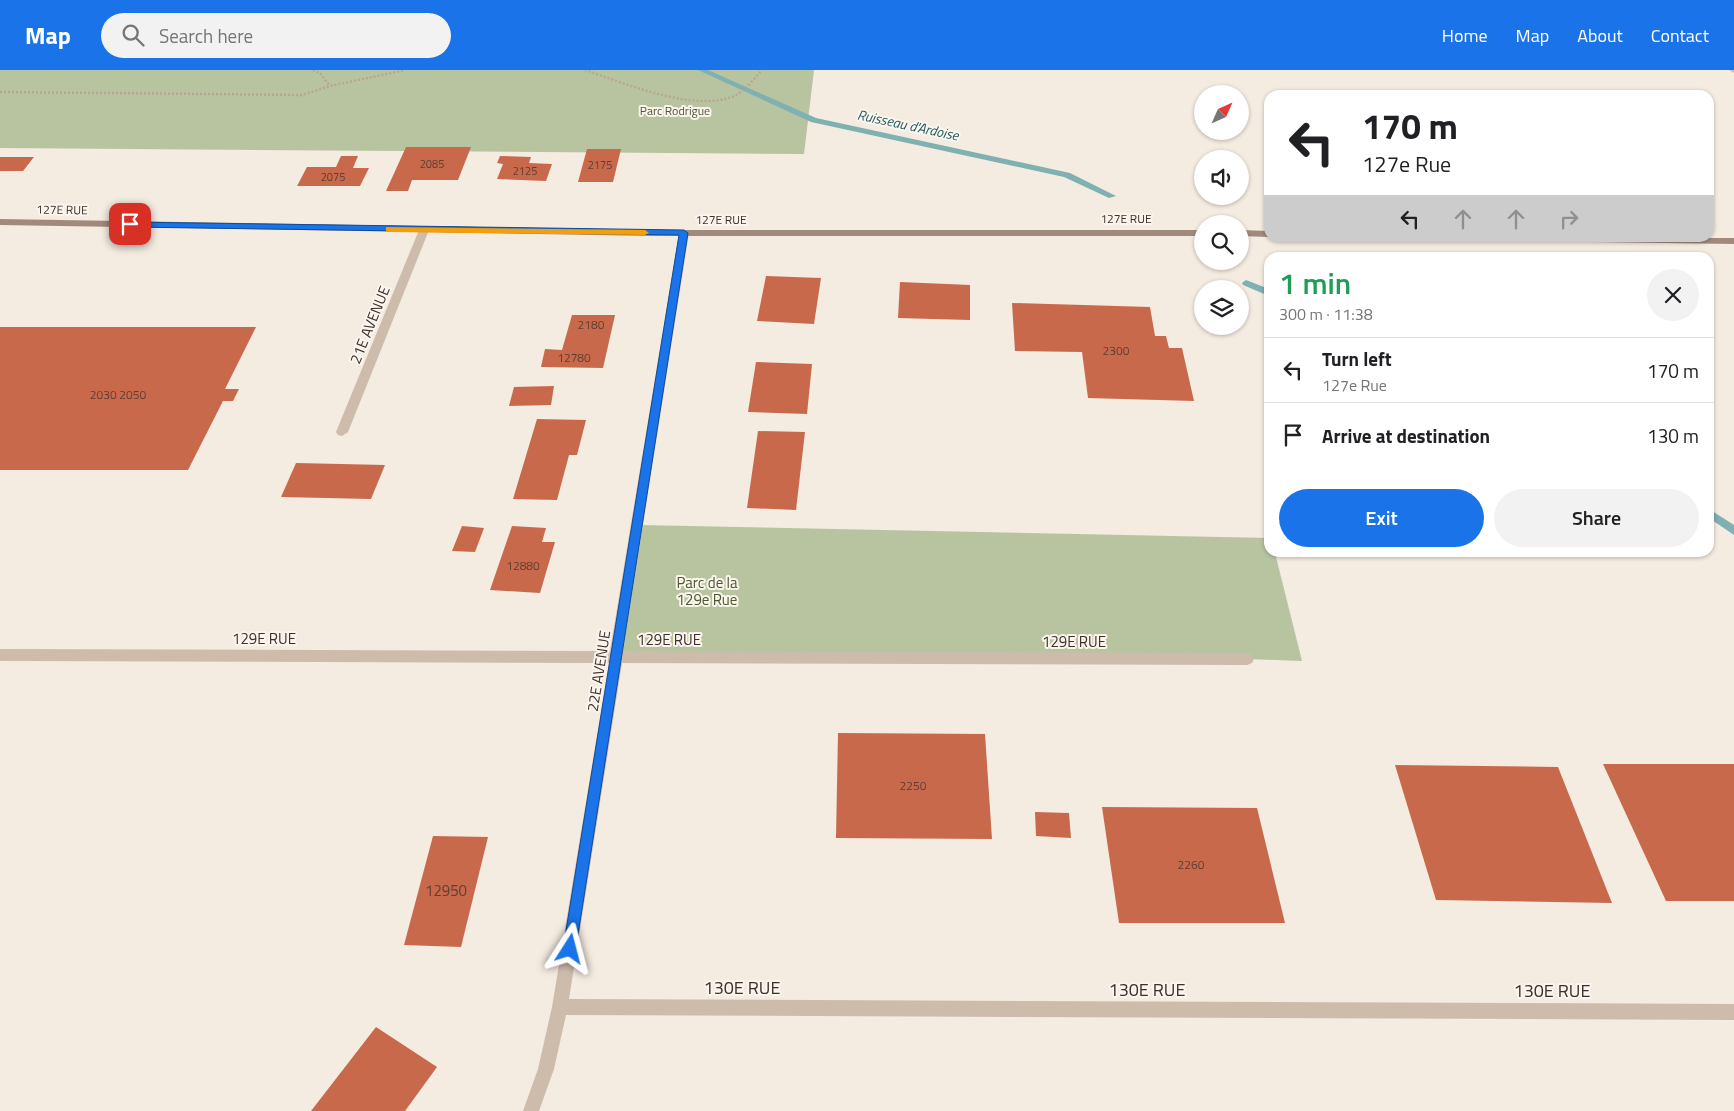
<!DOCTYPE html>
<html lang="en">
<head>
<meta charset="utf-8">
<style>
	body { margin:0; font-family:"Titillium Web",sans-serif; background:#f2f2f2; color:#202124; height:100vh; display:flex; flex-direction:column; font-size:19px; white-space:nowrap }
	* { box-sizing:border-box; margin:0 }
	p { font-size:16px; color:#757577 }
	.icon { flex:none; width:28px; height:28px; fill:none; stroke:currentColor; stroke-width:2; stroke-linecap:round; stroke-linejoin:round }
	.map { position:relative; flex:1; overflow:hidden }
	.details { position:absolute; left:1264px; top:182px; width:450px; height:305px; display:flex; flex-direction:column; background:#fff; border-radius:15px; box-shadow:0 1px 4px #0004 }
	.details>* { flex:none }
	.banner { position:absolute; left:1264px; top:20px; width:450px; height:152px; border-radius:15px; box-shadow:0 1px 4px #0004; background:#fff; color:#202124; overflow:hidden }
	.needle { width:32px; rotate:45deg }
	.tools { position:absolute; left:1194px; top:15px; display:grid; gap:10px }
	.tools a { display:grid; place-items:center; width:55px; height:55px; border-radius:50%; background:#fff; box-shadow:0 1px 4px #0004; font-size:25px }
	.pin { position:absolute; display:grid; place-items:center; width:42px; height:42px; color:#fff; margin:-21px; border-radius:10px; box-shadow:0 2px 8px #0006 }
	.me { position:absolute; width:55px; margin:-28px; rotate:9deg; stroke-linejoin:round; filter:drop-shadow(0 0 4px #0008) }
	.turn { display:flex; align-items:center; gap:18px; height:105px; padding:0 15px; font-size:22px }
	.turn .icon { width:65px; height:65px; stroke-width:2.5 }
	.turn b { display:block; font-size:35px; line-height:42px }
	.lanes { display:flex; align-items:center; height:48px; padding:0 15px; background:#0003; justify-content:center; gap:25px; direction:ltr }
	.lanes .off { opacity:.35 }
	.round { display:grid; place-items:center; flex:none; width:52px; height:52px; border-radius:26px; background:#f2f2f2 }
	.overview { display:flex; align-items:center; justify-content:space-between; height:85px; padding:0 15px }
	h1 { font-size:30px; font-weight:600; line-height:38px; color:#1e9e55 }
	.action { display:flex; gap:10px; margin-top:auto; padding:10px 15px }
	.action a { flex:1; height:58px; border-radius:30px; background:#1a73e8; color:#fff; font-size:20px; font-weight:600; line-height:58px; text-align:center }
	.action a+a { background:#f2f2f2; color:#202124 }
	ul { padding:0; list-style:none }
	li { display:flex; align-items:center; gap:15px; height:65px; padding:0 15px; border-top:1px solid #e0e0e0 }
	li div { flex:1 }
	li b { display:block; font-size:19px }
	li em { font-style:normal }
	header { display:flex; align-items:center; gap:30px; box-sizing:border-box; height:70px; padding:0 25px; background:#1a73e8; color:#fff }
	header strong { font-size:24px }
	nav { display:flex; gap:28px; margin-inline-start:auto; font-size:18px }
	.search { width:350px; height:45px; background:#f2f2f2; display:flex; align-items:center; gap:12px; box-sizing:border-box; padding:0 18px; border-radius:28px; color:#757577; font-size:19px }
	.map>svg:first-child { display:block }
</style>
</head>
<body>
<header>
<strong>Map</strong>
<div class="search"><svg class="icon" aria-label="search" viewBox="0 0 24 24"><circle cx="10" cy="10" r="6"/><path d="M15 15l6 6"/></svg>Search here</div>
<nav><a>Home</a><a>Map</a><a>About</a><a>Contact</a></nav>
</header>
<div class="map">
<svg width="1734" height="1041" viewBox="0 0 1734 1041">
	<rect width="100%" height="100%" fill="#f4ebe1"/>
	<g fill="#b8c4a0">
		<polygon points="0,0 814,0 804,84 0,78"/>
		<polygon points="638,455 1269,468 1269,482 1275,483 1302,591 1247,589 618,586"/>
	</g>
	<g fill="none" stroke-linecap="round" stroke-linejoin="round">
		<g fill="#7fb0b2" fill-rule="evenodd">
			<polygon points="698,0 708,0 816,48 1070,103 1116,126 1109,128 1064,107 811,52"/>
			<polygon points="1246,210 1269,219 1269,226 1243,215 1242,213"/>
			<polygon points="1709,439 1734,455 1734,465 1709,448"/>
		</g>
	</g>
	<g fill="#c8694b">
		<polygon points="406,77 471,77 458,110 412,110 408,121 386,121"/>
		<polygon points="587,79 621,79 613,112 578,112"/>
		<polygon points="341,86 358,86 353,98 369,98 360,116 297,116 307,97 336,97"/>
		<polygon points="500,86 531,87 529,93 552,94 546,111 497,109 503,94 497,93"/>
		<polygon points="0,87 34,87 23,101 0,101"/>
		<polygon points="766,206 821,208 814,254 757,251"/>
		<polygon points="900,212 970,215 970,250 898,248"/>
		<polygon points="1012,233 1150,237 1155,266 1166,266 1169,278 1182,278 1194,331 1088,328 1082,282 1015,281"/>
		<polygon points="572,245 615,245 603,298 541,297 545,279 562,280"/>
		<polygon points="0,257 256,257 225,319 239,319 233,331 223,331 188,400 0,400"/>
		<polygon points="756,292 812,294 807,344 748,342"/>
		<polygon points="554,316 551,335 509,336 514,317"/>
		<polygon points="537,349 586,350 577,385 569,385 557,430 513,429"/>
		<polygon points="758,361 805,362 796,440 747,438"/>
		<polygon points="296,393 385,395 371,429 281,427"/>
		<polygon points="462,456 484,458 475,482 452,481"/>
		<polygon points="512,456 546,458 542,472 555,472 540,523 490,520"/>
		<polygon points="838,663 985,664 992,769 836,768"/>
		<polygon points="1603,694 1734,694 1734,831 1666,831"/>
		<polygon points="1395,695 1558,697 1612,833 1436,830"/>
		<polygon points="1102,737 1257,738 1285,853 1119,853"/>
		<polygon points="1035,742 1069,743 1071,768 1036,766"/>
		<polygon points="433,766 488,767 461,877 404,875"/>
		<polygon points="376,957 437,997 405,1041 311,1041"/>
	</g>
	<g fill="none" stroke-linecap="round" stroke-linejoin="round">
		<g stroke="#b9a596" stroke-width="2.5" stroke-dasharray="2 2" stroke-linecap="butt">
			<polyline points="313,0 320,3 330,16"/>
			<path d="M585 0C625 13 693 43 734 26 745 21 754 9 762 0"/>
			<polyline points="0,22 302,25 330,16 405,0"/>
		</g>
		<g fill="#cdbbac" fill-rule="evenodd">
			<polygon points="1729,0 1734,0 1734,3"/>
			<polygon points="424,157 429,160 348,362 342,366 338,365 336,362 419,160"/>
			<polygon points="684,160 689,163 623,581 1247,583 1252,585 1254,589 1252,593 1247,595 622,593 569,929 1734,934 1734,950 566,945 554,999 539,1041 523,1041 538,999 552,937 609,593 0,591 0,579 610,581 679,163"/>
		</g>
		<g fill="#a18a7d" fill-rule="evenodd">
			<polygon points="0,149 652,160 1202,160 1202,166 652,166 0,155"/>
			<polygon points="1240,160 1269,161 1269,167 1240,166"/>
			<polygon points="1511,168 1734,168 1734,174 1515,171"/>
		</g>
	</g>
	<polygon fill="#1a73e8" stroke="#114b97" points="127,152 684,160 688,163 575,884 570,886 565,884 563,879 679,165 130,157 126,154"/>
	<polygon fill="#f59e0b" points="386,157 645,160 649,163 645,165 389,162 386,161"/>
	<g text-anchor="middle" stroke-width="4" stroke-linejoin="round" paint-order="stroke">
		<g font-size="11" fill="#5e3e33">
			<text x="432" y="98">2085</text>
			<text x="600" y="99">2175</text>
			<text x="525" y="105">2125</text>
			<text x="333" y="111">2075</text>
		</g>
		<g font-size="12" fill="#4a5a2e" stroke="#fbf5ee">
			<text x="675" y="45">Parc Rodrigue</text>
		</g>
		<g font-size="12" fill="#3b302b" stroke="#fbf5ee">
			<text transform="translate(62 140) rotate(1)" y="4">127E RUE</text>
			<text x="1126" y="153">127E RUE</text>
			<text x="721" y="154">127E RUE</text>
		</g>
		<g font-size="12" fill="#5e3e33">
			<text x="591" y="259">2180</text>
			<text x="1116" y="285">2300</text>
			<text x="574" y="292">12780</text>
			<text x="118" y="329">2030 2050</text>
			<text x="523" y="500">12880</text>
			<text x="913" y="720">2250</text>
			<text x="1191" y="799">2260</text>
		</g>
		<g font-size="14" font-style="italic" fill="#1f5a5e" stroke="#fbf5ee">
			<text transform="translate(908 55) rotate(12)" y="5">Ruisseau d'Ardoise</text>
		</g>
		<g font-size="15" fill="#3b302b" stroke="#fbf5ee">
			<text transform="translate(370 255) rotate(-68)" y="5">21E AVENUE</text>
			<text x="264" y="574">129E RUE</text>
			<text x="669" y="575">129E RUE</text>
			<text x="1074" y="577">129E RUE</text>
			<text transform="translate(599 601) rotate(-81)" y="5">22E AVENUE</text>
		</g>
		<g font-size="15" fill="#4a5a2e" stroke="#fbf5ee">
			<text x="707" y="518">Parc de la<tspan x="707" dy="17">129e Rue</tspan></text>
		</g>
		<g font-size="15" fill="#5e3e33">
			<text x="446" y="826">12950</text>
		</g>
		<g font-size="18" fill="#3b302b" stroke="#fbf5ee">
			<text x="742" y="924">130E RUE</text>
			<text x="1147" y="926">130E RUE</text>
			<text x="1552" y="927">130E RUE</text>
		</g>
	</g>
</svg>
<div class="tools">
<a><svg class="needle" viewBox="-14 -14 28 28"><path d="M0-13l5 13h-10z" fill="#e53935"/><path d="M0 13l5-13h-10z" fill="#757577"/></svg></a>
<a><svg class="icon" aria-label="sound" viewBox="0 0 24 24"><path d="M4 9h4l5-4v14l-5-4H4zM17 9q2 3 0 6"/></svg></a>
<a><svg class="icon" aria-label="search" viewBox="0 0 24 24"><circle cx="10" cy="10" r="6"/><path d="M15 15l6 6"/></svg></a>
<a><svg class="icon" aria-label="layers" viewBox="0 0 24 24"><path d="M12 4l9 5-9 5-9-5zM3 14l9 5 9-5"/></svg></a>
</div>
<div class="pin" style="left:130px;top:154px;background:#d93025"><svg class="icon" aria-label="arrive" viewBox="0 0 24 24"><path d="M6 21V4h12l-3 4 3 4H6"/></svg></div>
<svg class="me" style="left:570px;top:879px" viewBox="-20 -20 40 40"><path d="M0-17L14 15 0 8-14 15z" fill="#1a73e8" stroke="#fff" stroke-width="4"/></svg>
<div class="banner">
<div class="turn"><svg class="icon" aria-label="left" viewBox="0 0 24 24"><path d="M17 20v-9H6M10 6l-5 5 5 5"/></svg><div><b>170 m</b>127e Rue</div></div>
<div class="lanes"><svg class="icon" aria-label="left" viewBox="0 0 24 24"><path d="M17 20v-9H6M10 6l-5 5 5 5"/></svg><svg class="icon off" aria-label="ahead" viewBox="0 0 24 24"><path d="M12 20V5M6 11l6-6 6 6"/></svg><svg class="icon off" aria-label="ahead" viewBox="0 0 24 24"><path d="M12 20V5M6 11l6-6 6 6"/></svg><svg class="icon off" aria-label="right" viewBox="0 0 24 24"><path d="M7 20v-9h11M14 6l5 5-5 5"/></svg></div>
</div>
<section class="details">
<div class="overview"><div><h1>1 min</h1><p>300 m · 11:38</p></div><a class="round"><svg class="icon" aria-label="close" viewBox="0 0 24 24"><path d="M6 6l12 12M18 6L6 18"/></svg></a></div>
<ul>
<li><svg class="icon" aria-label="left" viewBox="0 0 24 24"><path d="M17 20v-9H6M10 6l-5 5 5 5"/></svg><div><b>Turn left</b><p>127e Rue</p></div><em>170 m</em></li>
<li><svg class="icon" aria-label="arrive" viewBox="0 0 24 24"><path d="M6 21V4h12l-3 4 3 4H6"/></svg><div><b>Arrive at destination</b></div><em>130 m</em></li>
</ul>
<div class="action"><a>Exit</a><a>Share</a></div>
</section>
</div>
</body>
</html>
